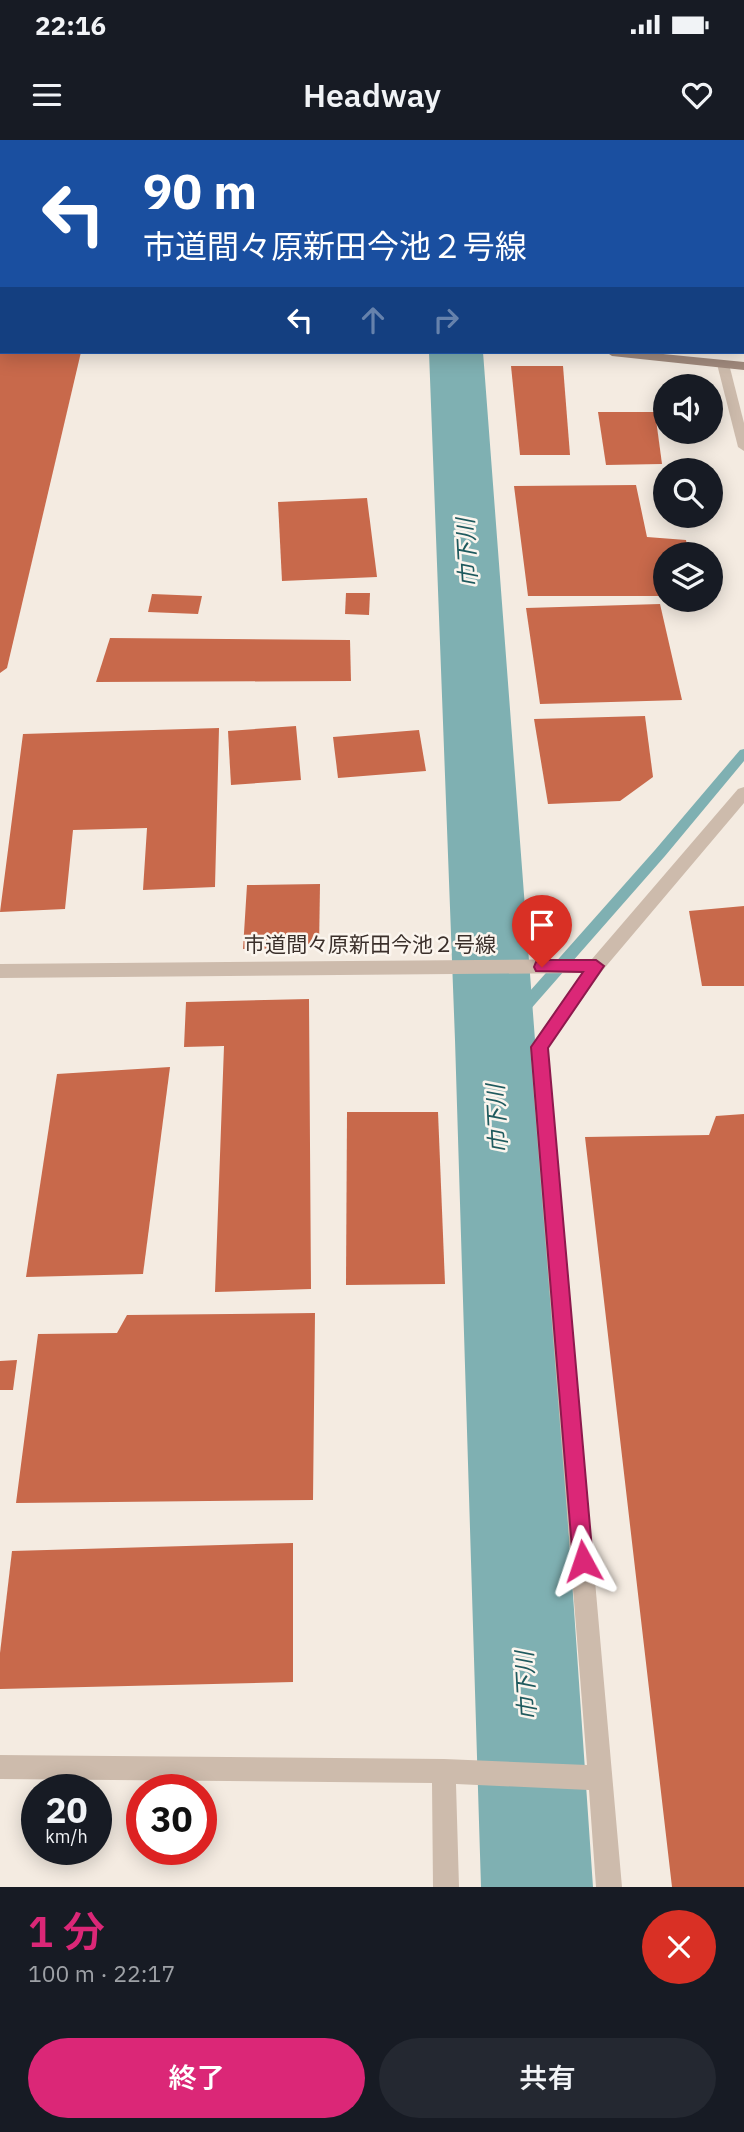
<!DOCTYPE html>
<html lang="ja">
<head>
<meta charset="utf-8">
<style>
	body { margin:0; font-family:"IBM Plex Sans","Noto Sans JP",sans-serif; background:#242831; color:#f1f3f6; height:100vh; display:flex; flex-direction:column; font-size:26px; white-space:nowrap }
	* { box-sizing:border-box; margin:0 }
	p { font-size:23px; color:#9ea1a6 }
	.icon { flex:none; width:38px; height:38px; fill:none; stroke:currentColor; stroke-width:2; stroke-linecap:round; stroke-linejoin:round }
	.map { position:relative; height:1747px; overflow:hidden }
	.details { display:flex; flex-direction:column; background:#171b24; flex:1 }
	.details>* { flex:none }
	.banner { position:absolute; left:0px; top:0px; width:746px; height:214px; box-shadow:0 4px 18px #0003; background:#1a4fa0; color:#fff; overflow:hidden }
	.fabs { position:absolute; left:653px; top:234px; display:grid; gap:14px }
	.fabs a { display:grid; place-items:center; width:70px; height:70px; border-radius:50%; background:#171b24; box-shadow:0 4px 18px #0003; font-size:35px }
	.speed { position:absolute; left:21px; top:1634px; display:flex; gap:14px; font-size:35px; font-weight:700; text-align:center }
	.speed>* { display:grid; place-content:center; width:91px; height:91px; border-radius:50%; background:#171b24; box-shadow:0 4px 18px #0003; line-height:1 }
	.speed small { font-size:18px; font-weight:400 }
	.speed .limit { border:10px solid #d22; background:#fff; color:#111 }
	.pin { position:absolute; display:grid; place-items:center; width:60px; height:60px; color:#fff; margin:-72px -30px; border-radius:50% 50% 50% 0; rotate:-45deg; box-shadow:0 0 7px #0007 }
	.pin .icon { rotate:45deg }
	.me { position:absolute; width:77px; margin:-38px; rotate:355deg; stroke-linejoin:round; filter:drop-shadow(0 0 5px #0008) }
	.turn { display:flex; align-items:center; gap:24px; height:147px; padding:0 28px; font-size:32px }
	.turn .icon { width:91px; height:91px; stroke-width:2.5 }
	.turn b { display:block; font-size:49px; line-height:60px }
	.lanes { display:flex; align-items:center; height:66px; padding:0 28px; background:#0003; justify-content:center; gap:35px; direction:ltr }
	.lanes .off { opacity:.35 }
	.round { display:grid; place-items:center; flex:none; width:74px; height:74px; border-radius:37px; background:#242831 }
	.overview { display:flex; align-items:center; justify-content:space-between; height:119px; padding:0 28px }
	h1 { font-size:42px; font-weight:600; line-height:52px; color:#db2777 }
	.action { display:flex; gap:14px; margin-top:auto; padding:14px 28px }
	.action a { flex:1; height:80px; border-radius:42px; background:#db2777; color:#fff; font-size:28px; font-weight:600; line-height:80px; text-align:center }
	.action a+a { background:#242831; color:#f1f3f6 }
	.status { display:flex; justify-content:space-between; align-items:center; height:49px; padding:0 35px; background:#171b24; direction:ltr }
	.status svg { height:19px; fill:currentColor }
	header { display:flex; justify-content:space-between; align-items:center; height:91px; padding:0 28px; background:#171b24; font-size:32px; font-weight:600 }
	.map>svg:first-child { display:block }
</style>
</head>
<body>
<div class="status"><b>22:16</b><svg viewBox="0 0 49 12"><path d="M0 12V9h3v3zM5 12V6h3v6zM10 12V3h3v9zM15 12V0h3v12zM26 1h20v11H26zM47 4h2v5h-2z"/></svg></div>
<header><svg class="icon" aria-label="menu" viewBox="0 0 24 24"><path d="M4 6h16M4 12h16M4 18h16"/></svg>Headway<svg class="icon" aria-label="heart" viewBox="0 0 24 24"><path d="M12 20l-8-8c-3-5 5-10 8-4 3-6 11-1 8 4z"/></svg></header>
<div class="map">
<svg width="744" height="1747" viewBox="0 0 744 1747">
	<rect width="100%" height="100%" fill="#f4ebe1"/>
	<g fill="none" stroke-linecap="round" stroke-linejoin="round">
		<polygon fill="#7fb0b2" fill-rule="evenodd" points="744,609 744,621 665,716 500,904 490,904 488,900 490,896 655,710 740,610"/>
		<g fill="#7fb0b2" fill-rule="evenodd">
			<rect x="425" y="0" width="44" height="2"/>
			<polygon points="429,212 483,212 535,900 593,1747 481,1747 455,900"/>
		</g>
	</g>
	<g fill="#c8694b">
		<polygon points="0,212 81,212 7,528 0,533"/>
		<polygon points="511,226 563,226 570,315 520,315"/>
		<polygon points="598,272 655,272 662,324 606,325"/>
		<polygon points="636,345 647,397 686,400 689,415 665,415 665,456 528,456 514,346"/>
		<polygon points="367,358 377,437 282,441 278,362"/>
		<polygon points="346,453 370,453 369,475 345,474"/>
		<polygon points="152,454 202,456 198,474 148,472"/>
		<polygon points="660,464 682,560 540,564 526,468"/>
		<polygon points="110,498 350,500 351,541 96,542"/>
		<polygon points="645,576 653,637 620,661 548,664 534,579"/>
		<polygon points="296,586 301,640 231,645 228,591"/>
		<polygon points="219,588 215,747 143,750 147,688 73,690 65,769 0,772 23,594"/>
		<polygon points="419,590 426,631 338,638 333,597"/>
		<polygon points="320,744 319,808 243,809 247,745"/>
		<polygon points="744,766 744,846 702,846 689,771"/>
		<polygon points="309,859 311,1149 215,1152 224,906 184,907 186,862"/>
		<polygon points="170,927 143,1134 26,1137 57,934"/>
		<polygon points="347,972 438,972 445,1144 346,1145"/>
		<polygon points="744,974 744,1747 672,1747 585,997 709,995 716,976"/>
		<polygon points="315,1173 313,1360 16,1363 38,1194 117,1193 127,1175"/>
		<polygon points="17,1220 13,1250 0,1250 0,1221"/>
		<polygon points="293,1403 293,1542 0,1549 0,1513 12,1411"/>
	</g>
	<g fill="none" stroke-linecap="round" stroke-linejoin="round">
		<g fill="#cdbbac" fill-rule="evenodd">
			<polygon points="723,220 729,224 744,283 744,311 738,307 717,224"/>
			<polygon points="744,647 744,663 602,831 548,908 622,1747 596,1747 589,1650 456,1644 459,1747 433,1747 432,1643 0,1639 0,1615 444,1619 587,1625 530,907 582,833 0,838 0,824 592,819 738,649"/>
		</g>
		<g fill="#a18a7d" fill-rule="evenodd">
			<rect x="0" y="145" width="2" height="6"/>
			<polygon points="606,212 643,212 744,222 744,230 612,216"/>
		</g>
	</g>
	<polygon fill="#db2777" stroke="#8e194d" stroke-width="2" points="542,820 596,820 604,826 548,908 593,1421 590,1429 583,1431 576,1429 573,1421 531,907 583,832 536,831 534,827 536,822"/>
	<g text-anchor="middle" stroke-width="5" stroke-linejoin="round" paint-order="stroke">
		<g font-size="21" fill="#3b302b" stroke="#fbf5ee">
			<text x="370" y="812">市道間々原新田今池２号線</text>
		</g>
		<g font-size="23" font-style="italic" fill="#1f5a5e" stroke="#fbf5ee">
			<text transform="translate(467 413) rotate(-93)" y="8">巾下川</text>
			<text transform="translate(497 979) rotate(-93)" y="8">巾下川</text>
			<text transform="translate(526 1546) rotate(-93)" y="8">巾下川</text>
		</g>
	</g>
</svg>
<div class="fabs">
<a><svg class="icon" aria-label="sound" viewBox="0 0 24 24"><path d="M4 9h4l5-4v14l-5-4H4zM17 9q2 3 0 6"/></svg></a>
<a><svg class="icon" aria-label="search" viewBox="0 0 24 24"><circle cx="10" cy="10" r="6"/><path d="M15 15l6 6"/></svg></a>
<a><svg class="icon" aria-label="layers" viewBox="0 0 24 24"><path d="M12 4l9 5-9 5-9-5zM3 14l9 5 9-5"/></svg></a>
</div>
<div class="speed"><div>20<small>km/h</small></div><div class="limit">30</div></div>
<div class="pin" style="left:542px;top:827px;background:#d93025"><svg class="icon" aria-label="arrive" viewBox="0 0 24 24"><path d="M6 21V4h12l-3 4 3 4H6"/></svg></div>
<svg class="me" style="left:583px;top:1421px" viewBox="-20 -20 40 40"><path d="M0-17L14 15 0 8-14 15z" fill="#db2777" stroke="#fff" stroke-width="4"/></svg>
<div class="banner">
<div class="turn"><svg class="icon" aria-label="left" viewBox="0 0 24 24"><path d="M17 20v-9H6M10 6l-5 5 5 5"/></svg><div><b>90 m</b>市道間々原新田今池２号線</div></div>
<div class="lanes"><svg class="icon" aria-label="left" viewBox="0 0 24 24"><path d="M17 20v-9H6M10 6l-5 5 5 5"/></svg><svg class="icon off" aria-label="ahead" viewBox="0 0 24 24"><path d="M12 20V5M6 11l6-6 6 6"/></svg><svg class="icon off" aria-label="right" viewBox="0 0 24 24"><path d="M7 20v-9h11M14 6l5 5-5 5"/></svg></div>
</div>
</div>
<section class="details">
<div class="overview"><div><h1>1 分</h1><p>100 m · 22:17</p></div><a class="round" style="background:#d93025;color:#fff"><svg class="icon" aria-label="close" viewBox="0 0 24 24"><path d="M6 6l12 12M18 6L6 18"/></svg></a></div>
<div class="action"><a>終了</a><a>共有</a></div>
</section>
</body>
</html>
